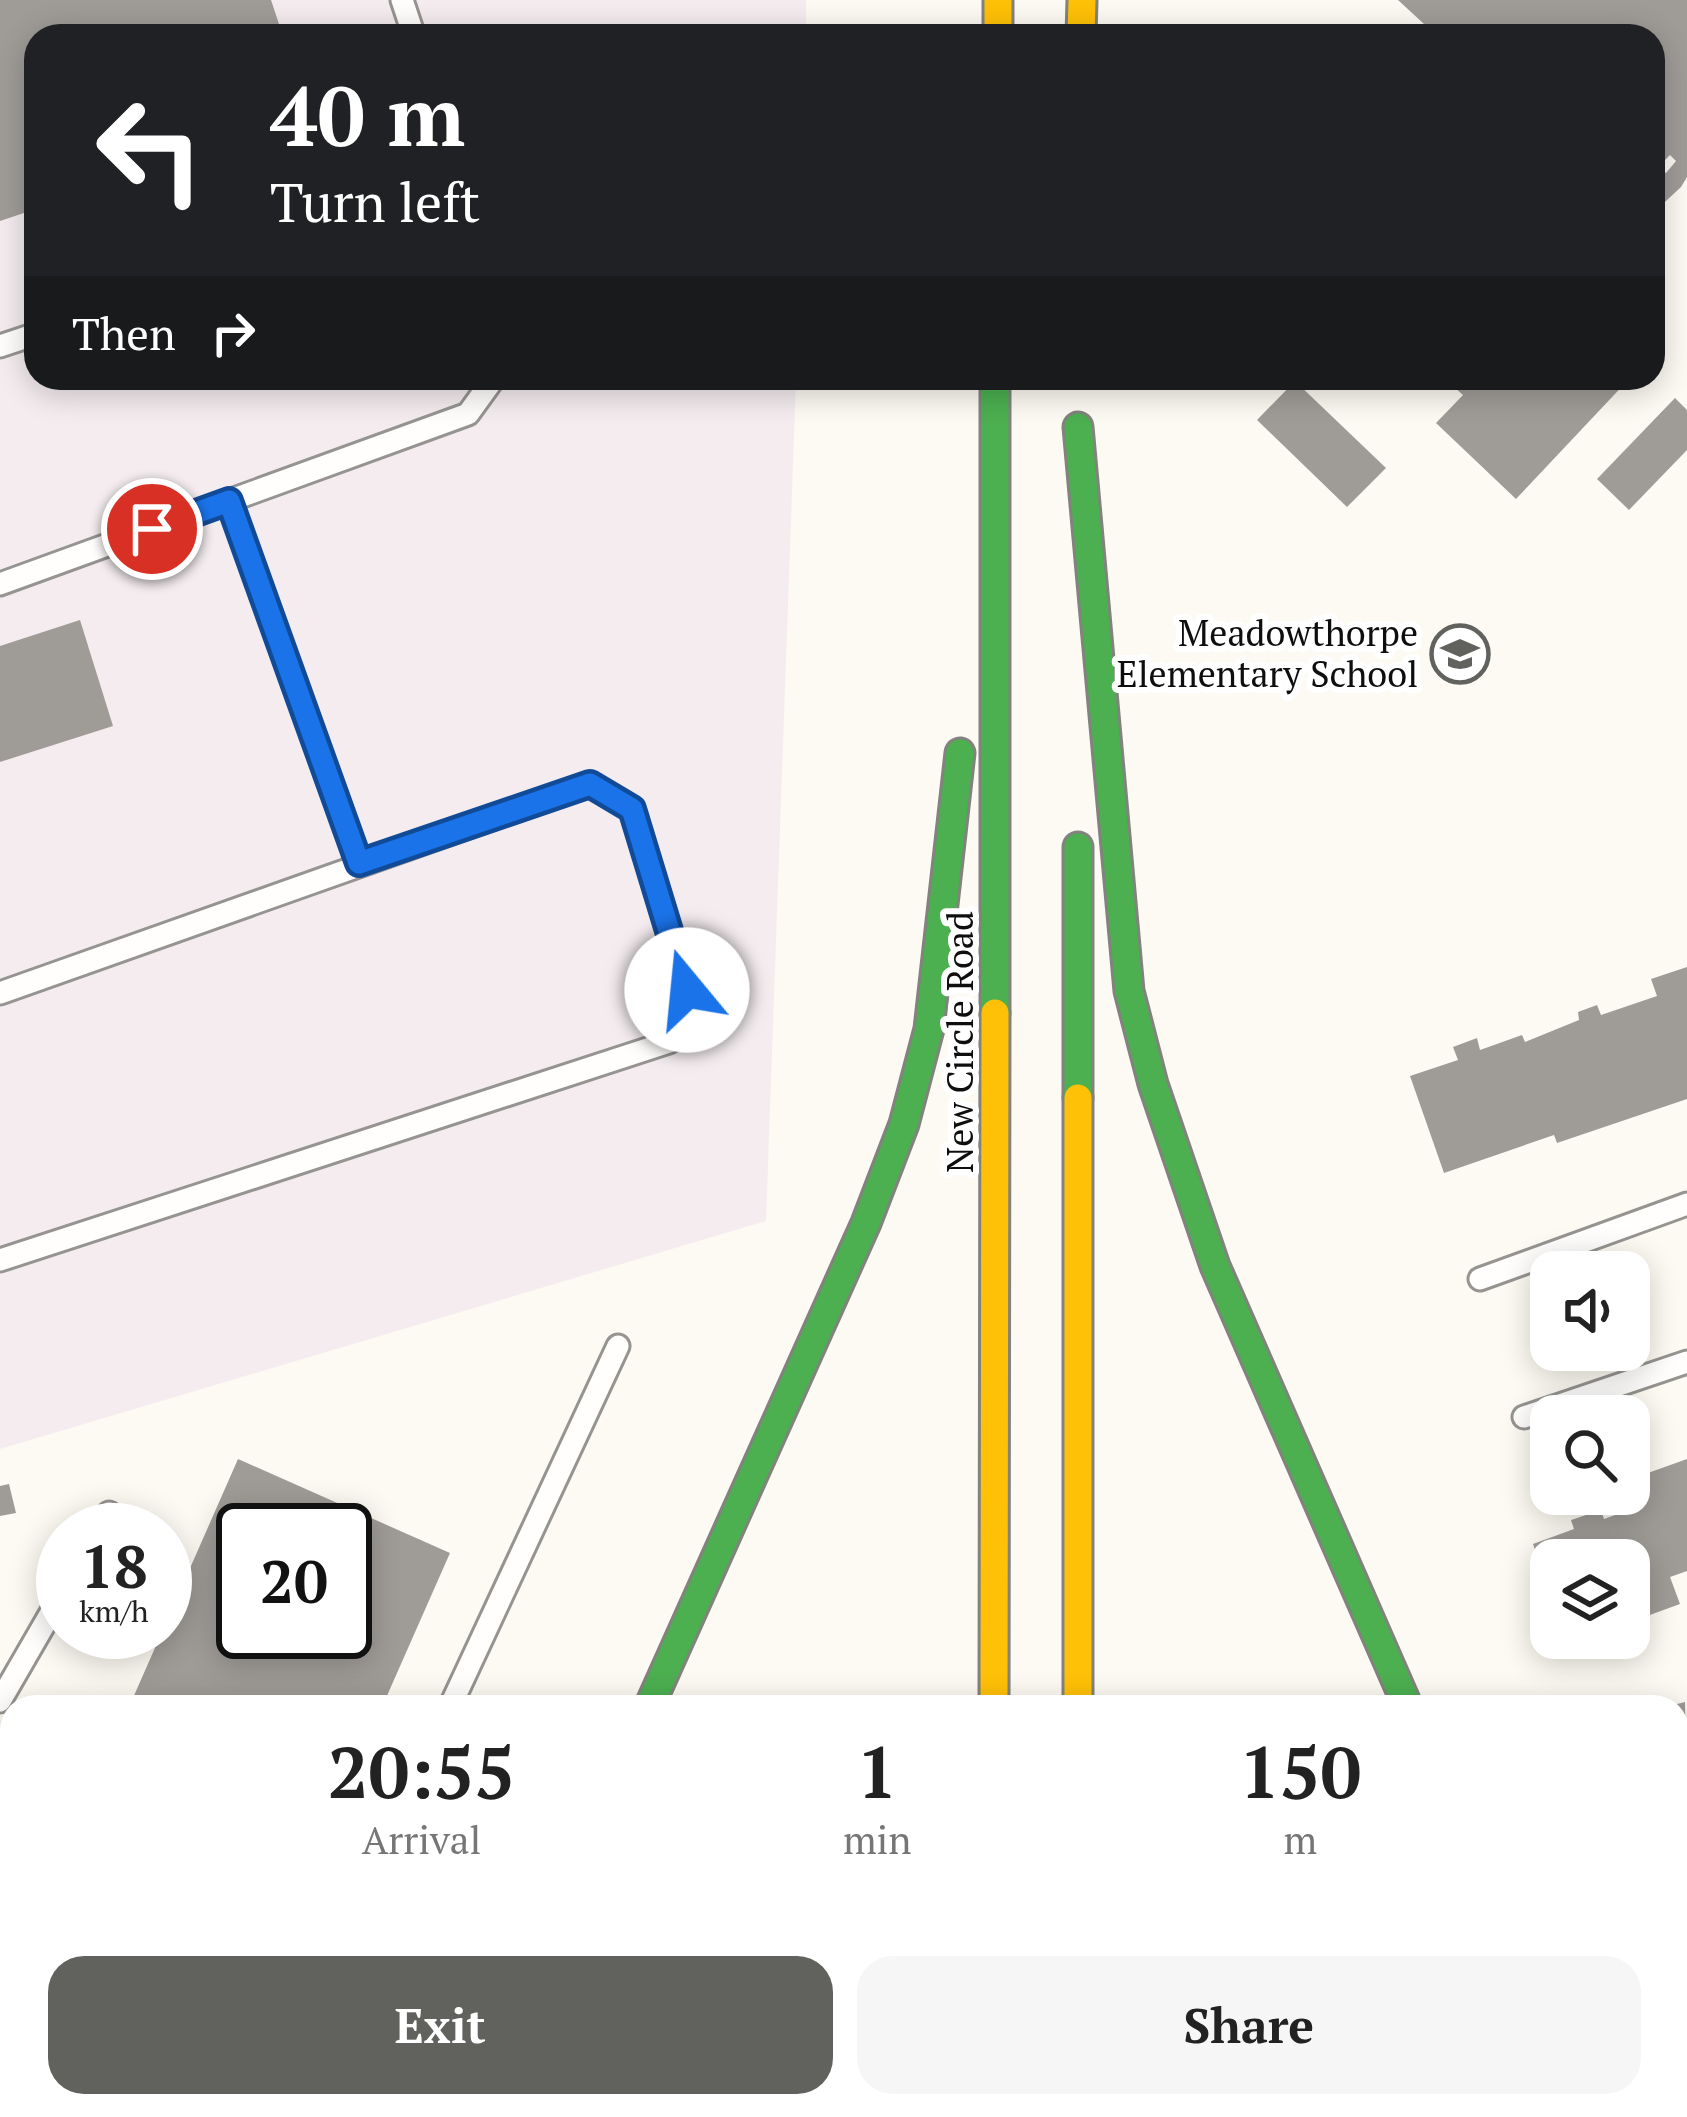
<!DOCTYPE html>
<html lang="en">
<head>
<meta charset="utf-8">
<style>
	body { margin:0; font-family:"PT Serif",serif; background:#f6f6f6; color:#222; height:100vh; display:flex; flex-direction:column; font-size:45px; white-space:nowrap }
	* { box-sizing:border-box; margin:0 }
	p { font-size:39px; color:#767676 }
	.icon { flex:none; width:66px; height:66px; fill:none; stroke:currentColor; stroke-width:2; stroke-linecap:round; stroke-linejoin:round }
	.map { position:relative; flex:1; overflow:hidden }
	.drawer { position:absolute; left:0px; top:1695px; width:1689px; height:423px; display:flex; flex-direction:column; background:#fff; border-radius:36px 36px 0 0; box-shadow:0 6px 30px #0003 }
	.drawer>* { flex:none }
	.hud { position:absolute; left:24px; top:24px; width:1641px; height:366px; border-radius:36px; box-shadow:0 6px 30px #0003; background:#202124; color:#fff; overflow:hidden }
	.controls { position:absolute; left:1530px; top:1251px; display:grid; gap:24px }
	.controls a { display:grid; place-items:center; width:120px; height:120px; border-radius:24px; background:#fff; box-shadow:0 6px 30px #0003; font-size:60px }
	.speed { position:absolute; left:36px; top:1503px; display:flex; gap:24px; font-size:60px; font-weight:700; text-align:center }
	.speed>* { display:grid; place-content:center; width:156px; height:156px; border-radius:50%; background:#fff; box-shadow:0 6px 30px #0003; line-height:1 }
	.speed small { font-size:30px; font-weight:400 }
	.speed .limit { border:6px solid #111; border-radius:18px; background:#fff; color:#111 }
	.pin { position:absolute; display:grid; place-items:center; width:102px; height:102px; color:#fff; margin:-51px; border:6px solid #fff; border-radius:50%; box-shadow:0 3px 12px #0007 }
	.me { position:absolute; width:132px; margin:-66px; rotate:343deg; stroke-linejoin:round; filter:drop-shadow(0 0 9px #0008) }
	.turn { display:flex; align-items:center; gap:42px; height:252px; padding:0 48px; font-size:54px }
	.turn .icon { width:156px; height:156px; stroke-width:2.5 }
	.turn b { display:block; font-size:84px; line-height:102px }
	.then { display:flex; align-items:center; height:114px; padding:0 48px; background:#0003; gap:24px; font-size:45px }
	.eta { display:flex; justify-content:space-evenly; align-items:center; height:204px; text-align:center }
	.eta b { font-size:72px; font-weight:800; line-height:84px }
	.primary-button { display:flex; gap:24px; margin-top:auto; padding:24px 48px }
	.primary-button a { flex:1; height:138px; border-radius:36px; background:#61615e; color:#fff; font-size:48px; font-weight:800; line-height:138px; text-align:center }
	.primary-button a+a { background:#f6f6f6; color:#222 }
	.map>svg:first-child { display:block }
</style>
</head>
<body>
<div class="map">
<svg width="1687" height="2117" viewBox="0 0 1687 2117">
	<rect width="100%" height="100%" fill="#fcfaf2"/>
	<polygon fill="#f4ecef" points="0,0 806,0 806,36 36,36 36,378 796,378 766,1221 0,1449"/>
	<g fill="#9f9c98" fill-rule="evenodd">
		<polygon points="0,0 271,0 283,36 36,36 36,209 0,221"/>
		<polygon points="1398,0 1687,0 1687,177 1681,187 1653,213 1653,161 1666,173 1676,161 1670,155 1663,162 1653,152 1653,36 1437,36"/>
		<polygon points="1444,378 1464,378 1471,385 1478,378 1630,378 1516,499 1436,423 1463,395"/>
		<polygon points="1295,381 1386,468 1347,507 1257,420"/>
		<polygon points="1675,398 1687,410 1687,450 1629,510 1597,479"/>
		<polygon points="80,620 113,726 0,762 0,646"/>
		<polygon points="1687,967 1687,1099 1557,1143 1554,1135 1444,1173 1410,1076 1458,1060 1453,1047 1477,1038 1480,1050 1522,1035 1525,1042 1579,1020 1578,1012 1597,1005 1601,1015 1657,996 1651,979"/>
		<path d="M238 1459 450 1553 382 1707H129ZM243 1530H345V1632H243Z"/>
		<polygon points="1687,1459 1687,1571 1670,1577 1680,1604 1636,1620 1640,1631 1629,1635 1629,1560 1551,1560 1550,1595 1533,1544 1574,1529 1571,1520 1601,1510 1604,1519 1643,1505 1634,1478"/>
		<polygon points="9,1484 16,1513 0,1516 0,1486"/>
		<polygon points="1685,1702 1687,1822 1677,1826 1677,1704"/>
		<polygon points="12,1974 12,2106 205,2106 200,2117 0,2117 0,2001"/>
	</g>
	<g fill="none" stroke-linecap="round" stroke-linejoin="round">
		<g stroke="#959491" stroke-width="27">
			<g id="lane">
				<polyline points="402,0 414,36"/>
				<polyline points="0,346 36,334"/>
				<polyline points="229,501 359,863"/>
				<polyline points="0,584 468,414 494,378"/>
				<polyline points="0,993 590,784 632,809 687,990 669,1042 0,1260"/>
				<polyline points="1480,1279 1687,1204"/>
				<polyline points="1524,1417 1687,1362"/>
				<polyline points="99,1530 109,1513"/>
				<polyline points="0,1701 63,1592"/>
				<polyline points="450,1707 618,1346"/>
				<polyline points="259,2117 264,2106"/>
			</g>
		</g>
		<g stroke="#82827e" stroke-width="33">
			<g id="fast">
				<polyline points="1078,427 1129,991 1153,1084 1215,1266 1408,1707"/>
				<polyline points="1078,847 1078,1098"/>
				<polyline points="995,1013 995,378"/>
				<polyline points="649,1707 866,1223 904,1124 929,1029 960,753"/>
				<polyline points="1077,2106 1077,2117"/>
				<polyline points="466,2117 471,2106"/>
			</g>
		</g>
		<g stroke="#82827e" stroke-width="33">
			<g id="slow">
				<polyline points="998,0 998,36"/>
				<polyline points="1081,36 1082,0"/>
				<polyline points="1078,1098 1078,1707"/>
				<polyline points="994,1707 995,1013"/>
				<polyline points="993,2106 993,2117"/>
				<polyline points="1588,2106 1593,2117"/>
			</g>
		</g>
		<use href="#lane" stroke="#fffefd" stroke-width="21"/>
		<use href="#fast" stroke="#4caf50" stroke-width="27"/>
		<use href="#slow" stroke="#ffc107" stroke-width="27"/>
	</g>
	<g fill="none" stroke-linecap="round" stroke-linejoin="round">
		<g stroke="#114b97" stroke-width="30">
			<polyline id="route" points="152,529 229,501 359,863 590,784 632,809 687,990"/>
		</g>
		<use href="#route" stroke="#1a73e8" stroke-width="21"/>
	</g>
	<defs>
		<g id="school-ring" transform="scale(3)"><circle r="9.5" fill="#fff" stroke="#61615e" stroke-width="1.5"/><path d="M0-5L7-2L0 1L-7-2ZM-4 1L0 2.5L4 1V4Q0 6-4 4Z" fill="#61615e"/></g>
	</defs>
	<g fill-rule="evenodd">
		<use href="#school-ring" x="1460" y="654"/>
	</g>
	<g text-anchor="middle" stroke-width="12" stroke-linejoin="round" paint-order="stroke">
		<g font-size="36" fill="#0e0e0e" stroke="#fff" text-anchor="end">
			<text x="1418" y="646">Meadowthorpe<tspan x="1418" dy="41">Elementary School</tspan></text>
		</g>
		<g font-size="36" fill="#0e0e0e" stroke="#fff">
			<text transform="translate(960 1042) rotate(-90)" y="13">New Circle Road</text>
		</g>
	</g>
</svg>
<div class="controls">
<a><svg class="icon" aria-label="sound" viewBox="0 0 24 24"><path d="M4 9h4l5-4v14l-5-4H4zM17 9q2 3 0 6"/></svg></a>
<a><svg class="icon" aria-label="search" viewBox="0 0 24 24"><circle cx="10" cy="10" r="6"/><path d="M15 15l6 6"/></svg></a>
<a><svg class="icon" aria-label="layers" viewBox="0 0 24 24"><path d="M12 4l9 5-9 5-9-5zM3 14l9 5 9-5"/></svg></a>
</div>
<div class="speed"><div>18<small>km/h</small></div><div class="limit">20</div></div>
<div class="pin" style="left:152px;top:529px;background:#d93025"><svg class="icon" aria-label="arrive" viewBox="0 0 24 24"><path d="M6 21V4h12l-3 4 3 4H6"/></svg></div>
<svg class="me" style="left:687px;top:990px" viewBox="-20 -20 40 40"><circle r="19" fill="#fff"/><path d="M0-13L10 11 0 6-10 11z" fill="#1a73e8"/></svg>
<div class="hud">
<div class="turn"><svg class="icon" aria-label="left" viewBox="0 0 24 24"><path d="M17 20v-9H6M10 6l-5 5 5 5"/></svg><div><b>40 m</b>Turn left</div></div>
<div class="then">Then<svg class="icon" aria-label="right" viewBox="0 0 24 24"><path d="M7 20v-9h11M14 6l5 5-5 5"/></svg></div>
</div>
<section class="drawer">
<div class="eta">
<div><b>20:55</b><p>Arrival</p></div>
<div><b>1</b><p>min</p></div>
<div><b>150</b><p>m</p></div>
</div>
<div class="primary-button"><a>Exit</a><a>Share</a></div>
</section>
</div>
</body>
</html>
